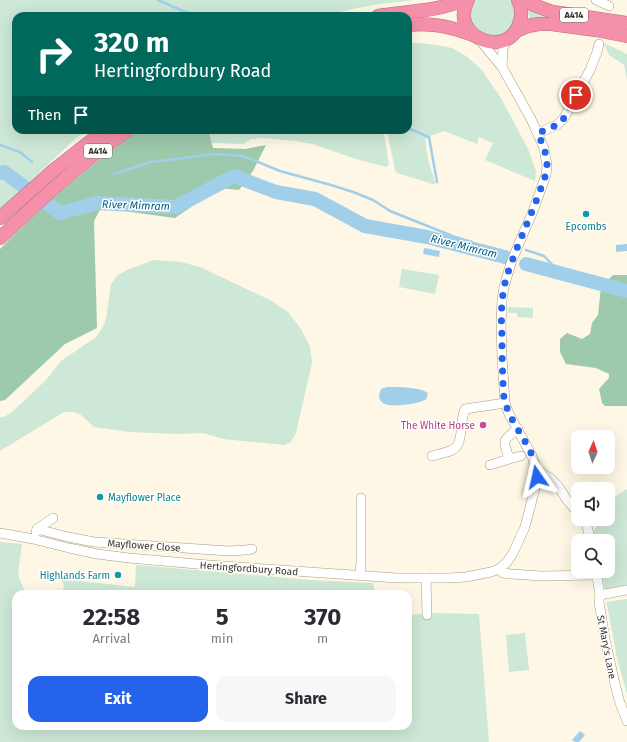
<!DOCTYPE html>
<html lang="en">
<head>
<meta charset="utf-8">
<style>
	body { margin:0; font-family:"Fira Sans",sans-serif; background:#f7f7f7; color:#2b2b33; height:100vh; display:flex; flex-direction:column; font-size:15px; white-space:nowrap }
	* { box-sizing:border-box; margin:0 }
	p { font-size:13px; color:#7c7c81 }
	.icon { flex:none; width:22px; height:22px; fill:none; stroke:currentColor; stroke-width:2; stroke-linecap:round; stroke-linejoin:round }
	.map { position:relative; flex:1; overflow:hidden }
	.panel { position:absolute; left:12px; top:590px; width:400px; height:140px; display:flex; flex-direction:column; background:#fff; border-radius:12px; box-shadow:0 4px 16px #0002 }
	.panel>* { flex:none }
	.top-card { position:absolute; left:12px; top:12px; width:400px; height:122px; border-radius:12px; box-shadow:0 4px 16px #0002; background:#00695c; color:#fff; overflow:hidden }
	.needle { width:26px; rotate:3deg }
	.buttons { position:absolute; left:571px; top:430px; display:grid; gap:8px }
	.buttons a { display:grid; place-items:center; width:44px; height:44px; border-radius:8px; background:#fff; box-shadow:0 4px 16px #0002; font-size:20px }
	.pin { position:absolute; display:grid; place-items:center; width:34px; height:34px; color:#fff; margin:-17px; border:2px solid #fff; border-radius:50%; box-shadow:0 1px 4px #0007 }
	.me { position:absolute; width:44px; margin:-22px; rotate:349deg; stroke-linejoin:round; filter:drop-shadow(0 0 3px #0008) }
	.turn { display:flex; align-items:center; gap:14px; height:84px; padding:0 16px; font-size:18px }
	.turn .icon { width:52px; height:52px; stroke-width:2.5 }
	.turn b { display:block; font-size:28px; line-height:34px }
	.then { display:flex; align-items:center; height:38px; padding:0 16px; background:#0003; gap:8px; font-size:15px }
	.eta { display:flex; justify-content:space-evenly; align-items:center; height:68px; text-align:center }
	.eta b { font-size:24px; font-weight:700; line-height:28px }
	.action { display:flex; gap:8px; margin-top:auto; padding:8px 16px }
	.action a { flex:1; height:46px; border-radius:12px; background:#2563eb; color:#fff; font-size:16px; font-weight:700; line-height:46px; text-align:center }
	.action a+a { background:#f7f7f7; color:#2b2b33 }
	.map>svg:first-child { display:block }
</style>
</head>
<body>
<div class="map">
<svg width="627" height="742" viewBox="0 0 627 742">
	<rect width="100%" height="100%" fill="#fef7e5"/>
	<g fill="#cde8d6">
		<path d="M0 0H415C385 3 354 7 325 16H16V130H88L75 139 0 210Z"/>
		<polygon points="476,0 510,0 514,5 516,15 511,29 498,37 483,35 473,24 471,20 471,10"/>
		<polygon points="528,9 551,15 550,20 528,24 529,17"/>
		<polygon points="408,43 419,43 437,45 452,48 466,56 481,69 501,98 528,149 536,171 535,181 485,160 493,143 479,137 477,144 444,131 430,136 425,140 428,159 436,185 397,173 395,170 387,130 408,130"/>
		<polygon points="604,43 627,54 627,80 624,65 609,55"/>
		<polygon points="208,130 383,130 389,164 386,167 356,159 312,144 296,141 263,138 251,139 244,144 211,143"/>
		<polygon points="154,260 181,262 200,267 270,300 288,312 301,329 310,347 312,363 296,433 291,442 284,445 223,439 203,433 179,434 129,432 94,427 81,415 74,412 64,412 0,451 0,417 4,417 12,412 46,380 61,361 96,337 103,327 106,319 111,284 118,275 129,269"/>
		<polygon points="402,269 439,275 435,294 399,287"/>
		<polygon points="508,307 533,308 533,318 517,317 517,313 508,313"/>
		<polygon points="627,489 627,587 605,591 601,571 608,571 608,541 593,541 592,533 597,526 597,519 608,519 608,501"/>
		<polygon points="0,542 22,544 18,575 26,594 16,594 16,726 408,726 408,615 430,613 479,614 489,742 0,742"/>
		<polygon points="136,565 311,580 373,583 375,594 62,594 64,586 61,579 135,587"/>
		<polygon points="627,599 627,694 617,658 607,605 606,602"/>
		<polygon points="525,633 529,670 509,672 506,635"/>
	</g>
	<g fill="#9dc9ac">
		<path d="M140 130H208L213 148 245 149 266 145 253 171 239 190 219 188 175 218 101 208 94 221 97 328 65 344 5 400 0 401V249C43 205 89 165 140 130Z"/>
		<polygon points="613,275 627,275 627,406 605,406 602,403 599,389 609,378 609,374 596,368 566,364 560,352 560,339 567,333 582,339 590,334 592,323 598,315 601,287"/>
	</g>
	<g fill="#a1cfea">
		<polygon points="627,244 627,251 616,252 616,245"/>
		<polygon points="424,248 440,251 439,257 423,254"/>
		<path d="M387 387C397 387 420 387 428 393 427 395 428 397 426 399 421 404 389 408 383 403 380 401 379 398 379 395L381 389Z"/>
		<polygon points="580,731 585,735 579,742 575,742 572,740"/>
	</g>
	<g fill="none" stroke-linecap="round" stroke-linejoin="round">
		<g stroke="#a1cfea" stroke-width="2.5">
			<polyline points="158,0 190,14 193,16"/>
			<polyline points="408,128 429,137 437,182"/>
			<polyline points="0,145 20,152 32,162"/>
			<polyline points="114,174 151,162 184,158 213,154 243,156 280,171 331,185 353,192 373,200 390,211 455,237 472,242"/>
			<polyline points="526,250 544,256 561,274"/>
		</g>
		<g stroke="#a1cfea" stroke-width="14">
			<polyline points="0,173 4,172 60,213 97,203 176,207 234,176 276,192 315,199 365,226 427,237 505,257"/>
			<polyline points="526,264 627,291"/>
		</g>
		<g stroke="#a79d80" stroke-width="10">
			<g id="minor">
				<polyline points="596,0 609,6"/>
				<polyline points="502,67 503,49 506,39"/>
				<polyline points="538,133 557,125 564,118 590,70 597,52 599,44"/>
				<path d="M432 456C457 449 459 452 462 425 462 420 463 414 465 409L505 403"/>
				<polyline points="509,459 521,456"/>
				<path d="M490 465 509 459C504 440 500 442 518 429"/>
				<polyline points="536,470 550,478 558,486 567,500 578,513"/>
				<polyline points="583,519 586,523 591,541"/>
				<polyline points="37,529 68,537 94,542 229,551 246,550 252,549"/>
				<polyline points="36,532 37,529 53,518"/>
				<polyline points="0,533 33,539 69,548 97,554 129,558 208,565 397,578 449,578 466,577 491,572 499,569 507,562 513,553 525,527 535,488 537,477 536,470 532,456 509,414 505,403 502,357 501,323 502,300 504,287 511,263 523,234 532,214 546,175 547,166 544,148 531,119 502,67 478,38"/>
				<polyline points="499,569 503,573 511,574 542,576 597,575"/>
				<polyline points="596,571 600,595 599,602 605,639 615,684 620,703 627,721"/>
				<polyline points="360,575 361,562 361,498"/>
				<polyline points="426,578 427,615"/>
				<polyline points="600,595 627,590"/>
			</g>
		</g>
		<g stroke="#b3707c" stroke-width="14">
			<g id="highway">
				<path d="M468 0C447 37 510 62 520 21 522 14 521 6 518 0"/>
				<polyline points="523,0 539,7 553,12 627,23"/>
				<path d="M378 16C406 11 437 12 463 0"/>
				<path d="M408 25C432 22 451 27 473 35"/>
				<polyline points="516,31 528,26 539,24 551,24 596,30 627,36"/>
				<polyline points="0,218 55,169 105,130"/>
				<path d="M0 238C41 199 82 161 128 130"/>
			</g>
		</g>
		<use href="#minor" stroke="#fff" stroke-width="9"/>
		<use href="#highway" stroke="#f590aa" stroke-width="13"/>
	</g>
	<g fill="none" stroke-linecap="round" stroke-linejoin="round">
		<path stroke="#2563eb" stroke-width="7" stroke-dasharray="0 12.6" d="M537 477C536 450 516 432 507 408 503 399 503 388 503 378 502 364 502 350 502 336 501 320 501 303 504 288 506 276 511 264 515 253 523 233 531 214 539 194 542 184 547 175 547 165 547 153 542 144 538 133L557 125 564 118 576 95"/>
	</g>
	<g fill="#0f9aa8" stroke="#fff" stroke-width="1.5">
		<circle cx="586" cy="214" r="4"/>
		<circle cx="100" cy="497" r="4"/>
		<circle cx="118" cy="575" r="4"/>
	</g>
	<circle fill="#d1479c" stroke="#fff" stroke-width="1.5" cx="483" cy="425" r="4"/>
	<g text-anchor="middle" stroke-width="3" stroke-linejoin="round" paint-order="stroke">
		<g fill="#fff" stroke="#747168" stroke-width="1">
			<rect x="560" y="8" width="28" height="14" rx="3"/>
			<rect x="84" y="144" width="28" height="14" rx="3"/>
		</g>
		<g font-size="9" font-weight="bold" fill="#393428">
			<text x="574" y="18">A414</text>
			<text x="98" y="154">A414</text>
		</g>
		<g font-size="10" fill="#0d838f" stroke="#fff">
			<text x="586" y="230">Epcombs</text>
			<text x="108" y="501" text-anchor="start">Mayflower Place</text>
			<text x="110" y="579" text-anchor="end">Highlands Farm</text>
		</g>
		<g font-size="10" fill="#b23c85" stroke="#fff" text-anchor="end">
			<text x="475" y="429">The White Horse</text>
		</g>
		<g font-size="10" fill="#393428" stroke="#fff">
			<text transform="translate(144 545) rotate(4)" y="4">Mayflower Close</text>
			<text transform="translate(249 568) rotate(4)" y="4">Hertingfordbury Road</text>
			<text transform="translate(607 647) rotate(79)" y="4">St Mary's Lane</text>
		</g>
		<g font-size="11" font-style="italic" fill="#025c7f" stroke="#fff">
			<text transform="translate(136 205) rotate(2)" y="4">River Mimram</text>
			<text transform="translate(464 246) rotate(14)" y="4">River Mimram</text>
		</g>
	</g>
</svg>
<div class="buttons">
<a><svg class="needle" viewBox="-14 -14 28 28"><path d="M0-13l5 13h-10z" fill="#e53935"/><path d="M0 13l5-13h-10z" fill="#7c7c81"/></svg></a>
<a><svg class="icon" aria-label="sound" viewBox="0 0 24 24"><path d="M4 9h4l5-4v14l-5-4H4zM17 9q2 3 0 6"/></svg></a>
<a><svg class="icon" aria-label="search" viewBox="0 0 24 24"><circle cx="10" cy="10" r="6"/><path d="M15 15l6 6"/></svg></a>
</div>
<div class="pin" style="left:576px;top:95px;background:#d93025"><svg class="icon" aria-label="arrive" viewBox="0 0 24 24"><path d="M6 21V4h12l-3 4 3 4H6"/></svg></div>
<svg class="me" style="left:537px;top:477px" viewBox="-20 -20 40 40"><path d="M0-17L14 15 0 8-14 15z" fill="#2563eb" stroke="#fff" stroke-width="4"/></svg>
<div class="top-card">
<div class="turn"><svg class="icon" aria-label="right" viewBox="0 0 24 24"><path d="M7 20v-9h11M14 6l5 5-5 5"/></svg><div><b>320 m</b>Hertingfordbury Road</div></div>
<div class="then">Then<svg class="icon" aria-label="arrive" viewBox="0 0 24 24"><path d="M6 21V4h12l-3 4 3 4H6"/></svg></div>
</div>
<section class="panel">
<div class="eta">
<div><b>22:58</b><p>Arrival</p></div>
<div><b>5</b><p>min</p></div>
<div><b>370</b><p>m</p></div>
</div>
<div class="action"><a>Exit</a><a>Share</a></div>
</section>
</div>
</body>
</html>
